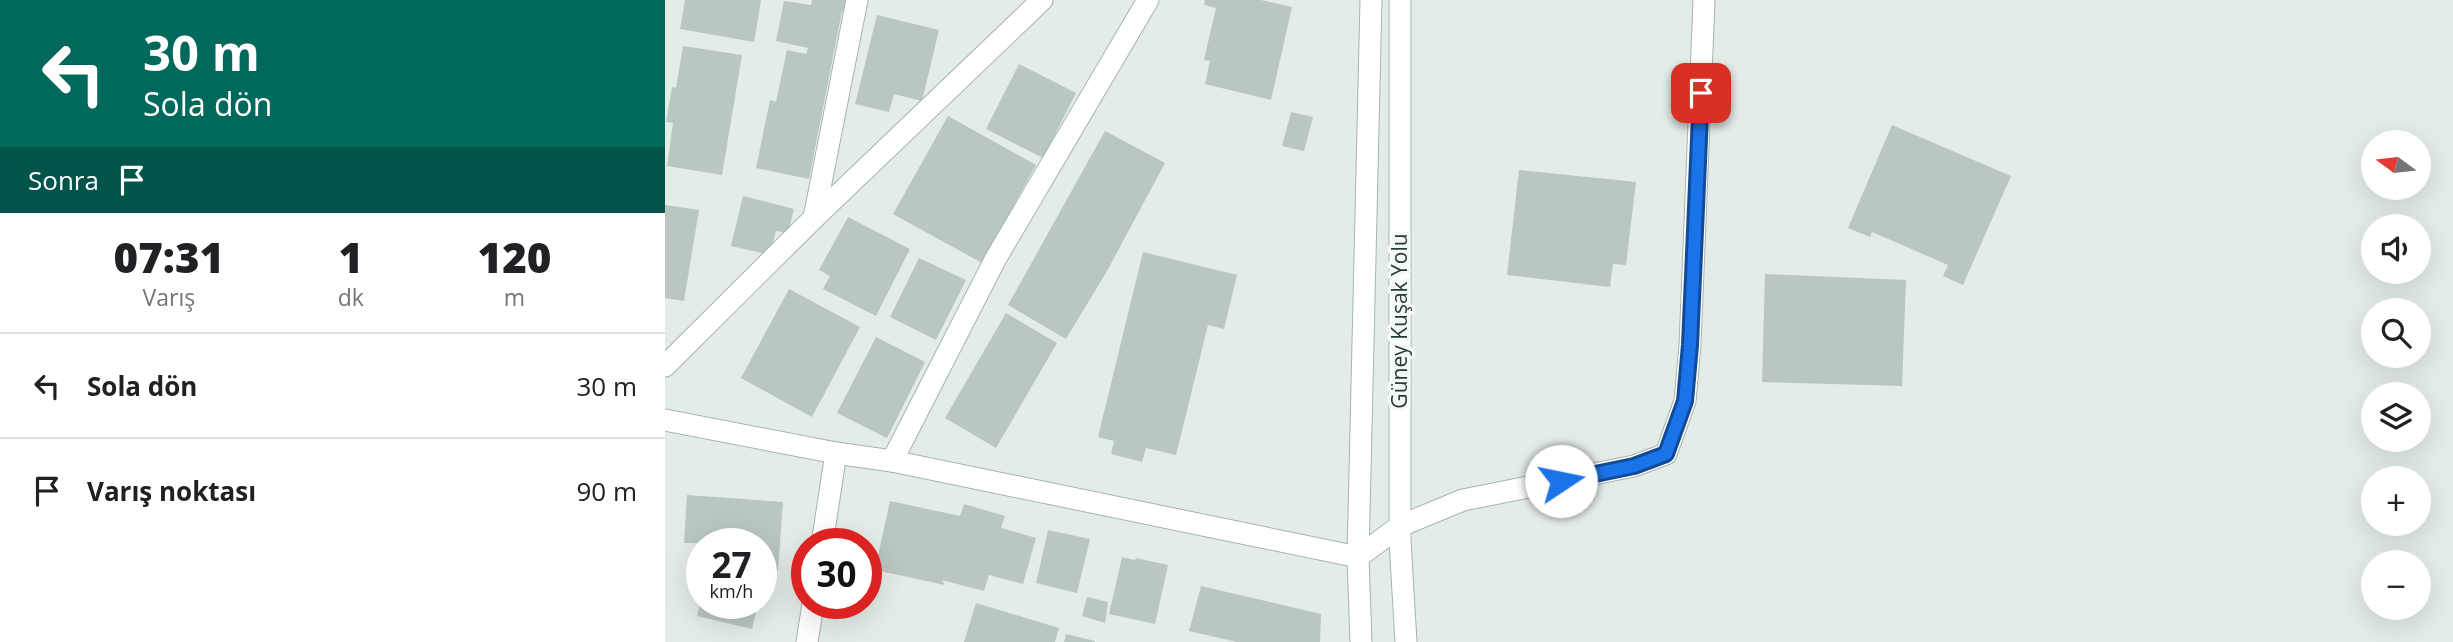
<!DOCTYPE html>
<html lang="tr">
<head>
<meta charset="utf-8">
<style>
	body { margin:0; font-family:"Open Sans",sans-serif; background:#f6f6f6; color:#202124; height:100vh; display:flex; flex-direction:column; font-size:26px; white-space:nowrap }
	* { box-sizing:border-box; margin:0 }
	p { font-size:23px; color:#757577 }
	.icon { flex:none; width:38px; height:38px; fill:none; stroke:currentColor; stroke-width:2; stroke-linecap:round; stroke-linejoin:round }
	.map { position:relative; flex:1; overflow:hidden }
	.sheet { display:flex; flex-direction:column; background:#fff; width:665px }
	.sheet>* { flex:none }
	.hud { background:#00695c; color:#fff; overflow:hidden }
	.needle { width:46px; rotate:285deg }
	.fabs { position:absolute; left:1696px; top:130px; display:grid; gap:14px }
	.fabs a { display:grid; place-items:center; width:70px; height:70px; border-radius:50%; background:#fff; box-shadow:0 7px 28px #0002; font-size:35px }
	.speed { position:absolute; left:21px; top:528px; display:flex; gap:14px; font-size:35px; font-weight:700; text-align:center }
	.speed>* { display:grid; place-content:center; width:91px; height:91px; border-radius:50%; background:#fff; box-shadow:0 7px 28px #0002; line-height:1 }
	.speed small { font-size:18px; font-weight:400 }
	.speed .limit { border:10px solid #d22; background:#fff; color:#111 }
	.pin { position:absolute; display:grid; place-items:center; width:60px; height:60px; color:#fff; margin:-30px; border-radius:14px; box-shadow:0 4px 10px #0006 }
	.me { position:absolute; width:77px; margin:-38px; rotate:79deg; stroke-linejoin:round; filter:drop-shadow(0 0 5px #0008) }
	.turn { display:flex; align-items:center; gap:24px; height:147px; padding:0 28px; font-size:32px }
	.turn .icon { width:91px; height:91px; stroke-width:2.5 }
	.turn b { display:block; font-size:49px; line-height:60px }
	.then { display:flex; align-items:center; height:66px; padding:0 28px; background:#0003; gap:14px; font-size:26px }
	.eta { display:flex; justify-content:space-evenly; align-items:center; height:119px; text-align:center }
	.eta b { font-size:42px; font-weight:800; line-height:49px }
	ul { padding:0; list-style:none }
	li { display:flex; align-items:center; gap:21px; height:105px; padding:0 28px; border-top:2px solid #e0e0e0 }
	li div { flex:1 }
	li b { display:block; font-size:26px }
	li em { font-style:normal }
	main { display:flex; flex:1; min-height:0 }
	.map>svg:first-child { display:block }
</style>
</head>
<body>
<main>
<section class="sheet">
<div class="hud">
<div class="turn"><svg class="icon" aria-label="left" viewBox="0 0 24 24"><path d="M17 20v-9H6M10 6l-5 5 5 5"/></svg><div><b>30 m</b>Sola dön</div></div>
<div class="then">Sonra<svg class="icon" aria-label="arrive" viewBox="0 0 24 24"><path d="M6 21V4h12l-3 4 3 4H6"/></svg></div>
</div>
<div class="eta">
<div><b>07:31</b><p>Varış</p></div>
<div><b>1</b><p>dk</p></div>
<div><b>120</b><p>m</p></div>
</div>
<ul>
<li><svg class="icon" aria-label="left" viewBox="0 0 24 24"><path d="M17 20v-9H6M10 6l-5 5 5 5"/></svg><div><b>Sola dön</b></div><em>30 m</em></li>
<li><svg class="icon" aria-label="arrive" viewBox="0 0 24 24"><path d="M6 21V4h12l-3 4 3 4H6"/></svg><div><b>Varış noktası</b></div><em>90 m</em></li>
</ul>
</section>
<div class="map">
<svg width="1788" height="642" viewBox="0 0 1788 642">
	<rect width="100%" height="100%" fill="#e4ece8"/>
	<g fill="#b9c6c1">
		<polygon points="20,0 96,0 89,42 15,29"/>
		<polygon points="147,0 185,0 182,12 177,11 144,179 91,168 105,100 111,102 122,50 141,54 143,48 111,41 119,1 146,5"/>
		<polygon points="540,0 596,0 627,7 606,100 540,84 545,61 539,60 551,8 539,5"/>
		<polygon points="212,15 274,30 257,101 229,94 224,112 190,104"/>
		<polygon points="18,46 77,55 57,175 2,166 8,123 1,122 7,87 11,88"/>
		<polygon points="354,64 411,93 378,158 321,129"/>
		<polygon points="626,112 648,117 639,151 617,146"/>
		<polygon points="283,116 371,165 317,263 228,214"/>
		<polygon points="1227,125 1346,176 1298,285 1278,276 1283,265 1207,232 1205,237 1183,228"/>
		<polygon points="440,131 500,163 442,271 401,339 343,305"/>
		<polygon points="854,170 971,182 961,265 948,264 945,287 842,275"/>
		<polygon points="78,196 129,209 123,233 111,231 105,255 66,246"/>
		<polygon points="0,205 34,210 19,301 0,298"/>
		<polygon points="183,217 245,249 211,316 158,289 165,276 154,270"/>
		<polygon points="478,252 572,275 559,329 543,325 511,455 481,448 477,462 446,454 449,441 433,437"/>
		<polygon points="254,258 301,280 271,340 225,317"/>
		<polygon points="1100,274 1241,280 1237,386 1097,382"/>
		<polygon points="124,289 195,327 147,417 76,378"/>
		<polygon points="341,313 392,343 331,448 280,418"/>
		<polygon points="211,337 260,362 222,438 172,413"/>
		<polygon points="22,495 118,502 113,571 96,570 96,544 19,543"/>
		<polygon points="225,501 295,516 299,504 340,516 336,528 371,538 358,584 324,575 319,591 277,580 280,585 210,570"/>
		<polygon points="383,530 425,539 412,593 371,583"/>
		<polygon points="457,557 470,560 471,558 503,565 490,624 444,614"/>
		<polygon points="536,586 656,614 655,642 572,642 524,631"/>
		<polygon points="422,597 443,602 440,623 417,616"/>
		<polygon points="311,603 394,628 390,642 299,642"/>
		<polygon points="35,604 93,604 87,629 32,616"/>
		<polygon points="401,634 430,641 430,642 399,642"/>
	</g>
	<g fill="none" stroke-linecap="round" stroke-linejoin="round">
		<g stroke="#a7b3af" stroke-width="23">
			<g id="street">
				<polyline points="149,218 192,0"/>
				<polyline points="0,366 149,218 377,0"/>
				<polyline points="0,420 171,453"/>
				<polyline points="227,461 331,258 483,0"/>
				<polyline points="157,544 171,453 227,461 693,557 735,526 798,500 969,466 1001,454 1020,401 1025,345 1039,0"/>
				<polyline points="142,642 148,604"/>
			</g>
		</g>
		<g stroke="#a3b6b0" stroke-width="23">
			<g id="secondary">
				<polyline points="735,0 735,541 741,642"/>
				<polyline points="696,642 693,557 706,0"/>
			</g>
		</g>
		<use href="#street" stroke="#fff" stroke-width="21"/>
		<use href="#secondary" stroke="#fff" stroke-width="21"/>
	</g>
	<g fill="none" stroke-linecap="round" stroke-linejoin="round">
		<g stroke="#114b97" stroke-width="18">
			<polyline id="route" points="896,481 969,466 1001,454 1020,401 1025,345 1036,93"/>
		</g>
		<use href="#route" stroke="#1a73e8" stroke-width="12"/>
	</g>
	<g text-anchor="middle" stroke-width="7" stroke-linejoin="round" paint-order="stroke">
		<g font-size="21" fill="#253b36" stroke="#f4f8f6">
			<text transform="translate(735 321) rotate(-90)" y="7">Güney Kuşak Yolu</text>
		</g>
	</g>
</svg>
<div class="fabs">
<a><svg class="needle" viewBox="-14 -14 28 28"><path d="M0-13l5 13h-10z" fill="#e53935"/><path d="M0 13l5-13h-10z" fill="#757577"/></svg></a>
<a><svg class="icon" aria-label="sound" viewBox="0 0 24 24"><path d="M4 9h4l5-4v14l-5-4H4zM17 9q2 3 0 6"/></svg></a>
<a><svg class="icon" aria-label="search" viewBox="0 0 24 24"><circle cx="10" cy="10" r="6"/><path d="M15 15l6 6"/></svg></a>
<a><svg class="icon" aria-label="layers" viewBox="0 0 24 24"><path d="M12 4l9 5-9 5-9-5zM3 14l9 5 9-5"/></svg></a>
<a>+</a>
<a>−</a>
</div>
<div class="speed"><div>27<small>km/h</small></div><div class="limit">30</div></div>
<div class="pin" style="left:1036px;top:93px;background:#d93025"><svg class="icon" aria-label="arrive" viewBox="0 0 24 24"><path d="M6 21V4h12l-3 4 3 4H6"/></svg></div>
<svg class="me" style="left:896px;top:481px" viewBox="-20 -20 40 40"><circle r="19" fill="#fff"/><path d="M0-13L10 11 0 6-10 11z" fill="#1a73e8"/></svg>
</div>
</main>
</body>
</html>
